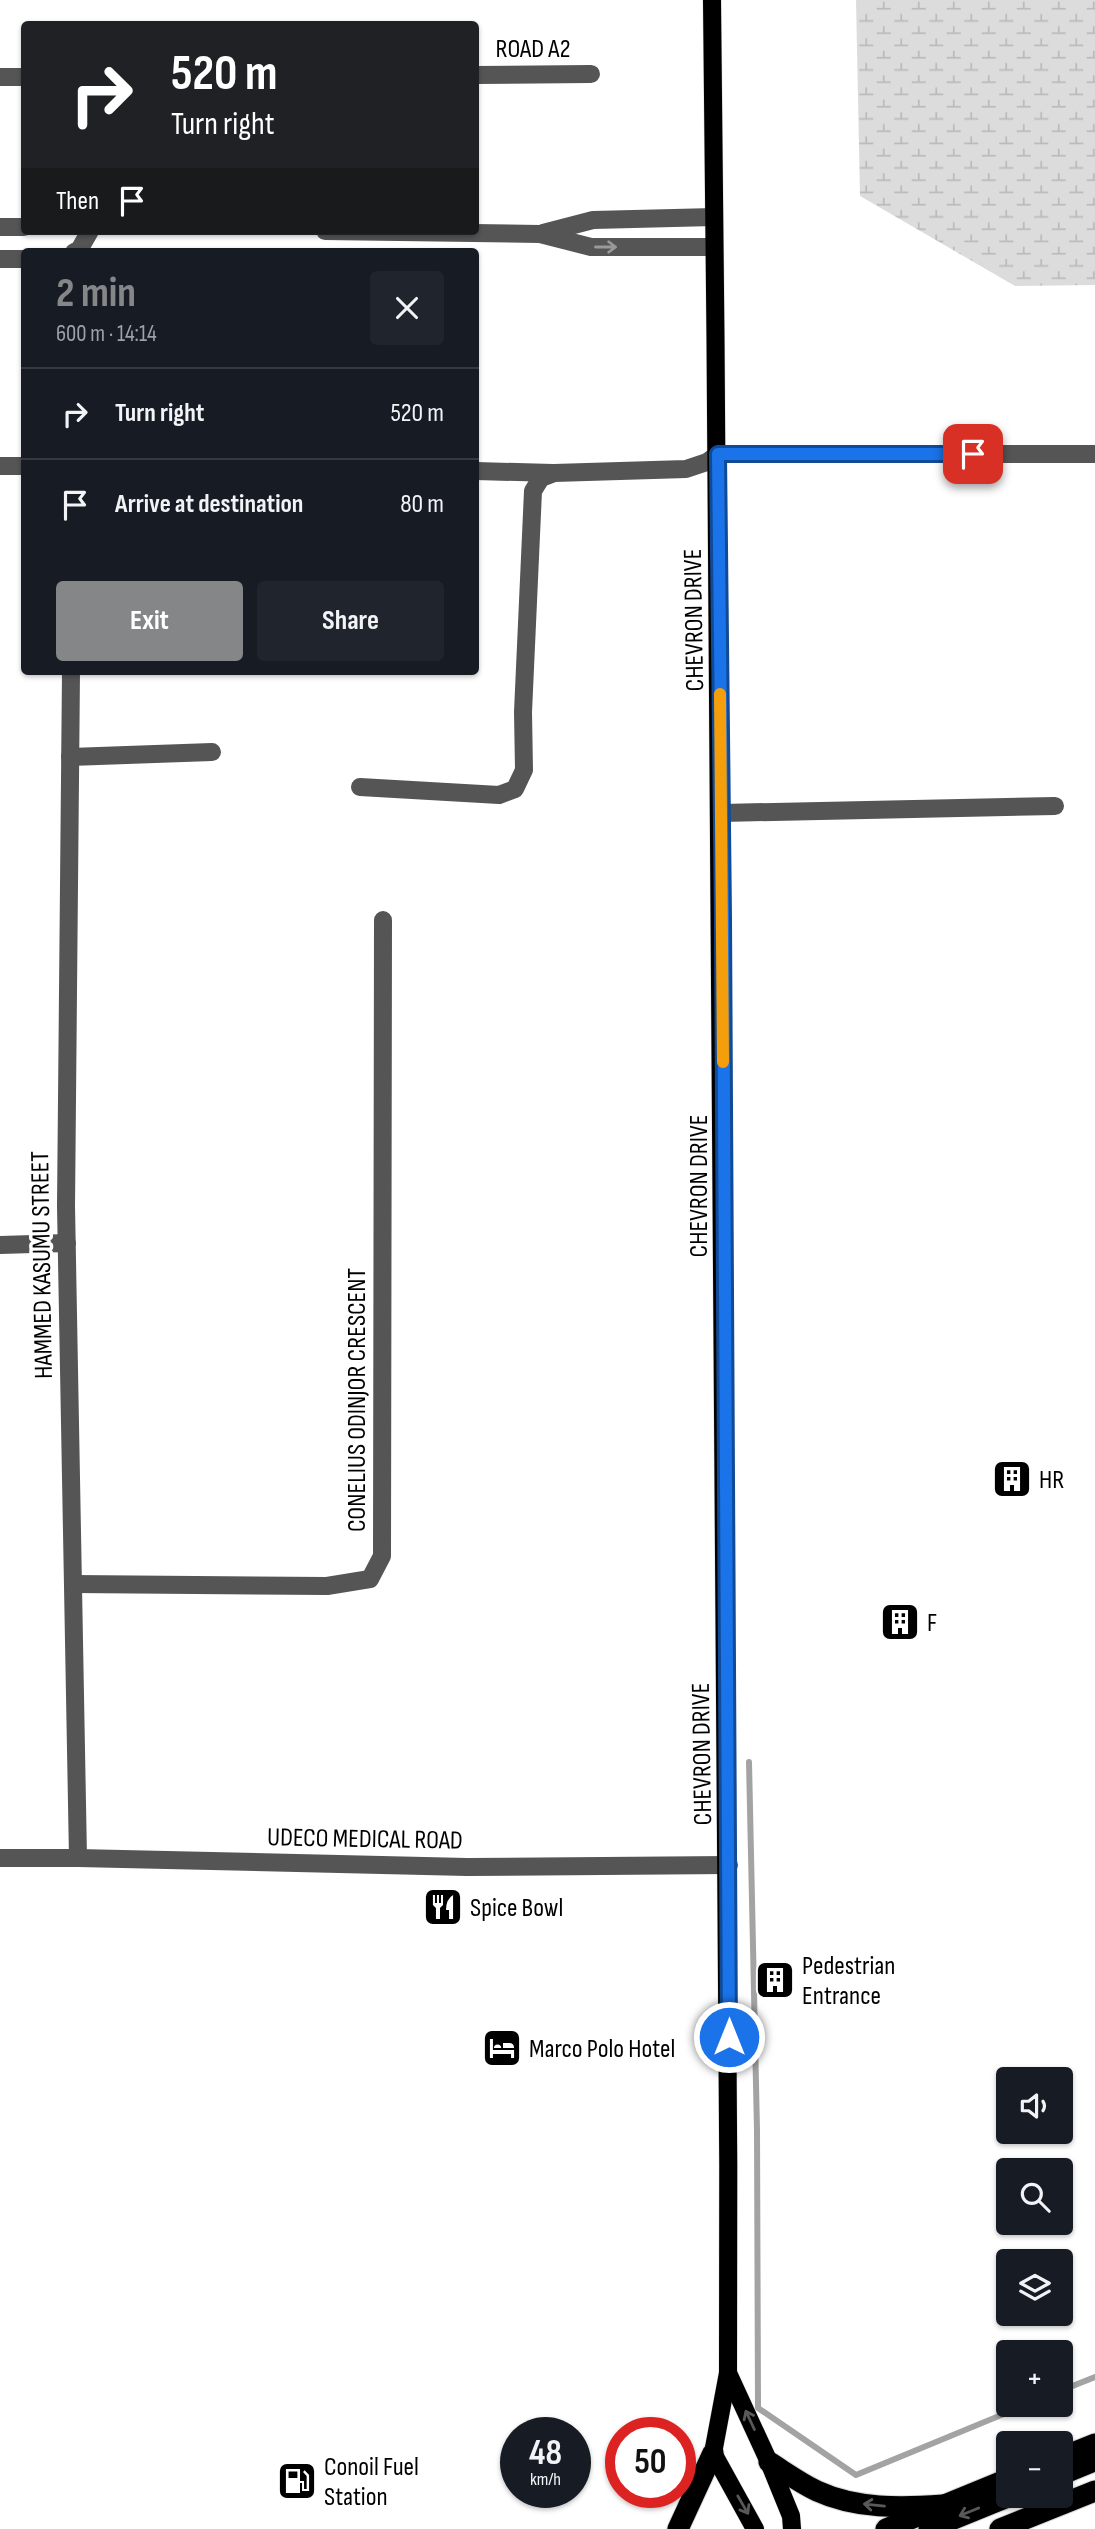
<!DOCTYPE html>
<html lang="en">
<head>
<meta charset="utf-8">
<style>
	body { margin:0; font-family:"Sofia Sans Condensed",sans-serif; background:#20242c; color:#f1f3f6; height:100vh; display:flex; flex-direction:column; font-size:26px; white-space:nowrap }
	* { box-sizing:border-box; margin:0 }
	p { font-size:23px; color:#9ea1a6 }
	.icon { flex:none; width:38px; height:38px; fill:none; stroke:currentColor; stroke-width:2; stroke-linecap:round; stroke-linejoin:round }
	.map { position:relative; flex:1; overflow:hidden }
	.panel { position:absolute; left:21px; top:248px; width:458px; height:427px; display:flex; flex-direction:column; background:#171b24; border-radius:7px; box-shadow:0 2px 5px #0004 }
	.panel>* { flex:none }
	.guide { position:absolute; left:21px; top:21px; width:458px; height:214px; border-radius:7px; box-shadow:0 2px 5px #0004; background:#202124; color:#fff; overflow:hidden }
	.tools { position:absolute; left:996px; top:2067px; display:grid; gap:14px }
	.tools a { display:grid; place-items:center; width:77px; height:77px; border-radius:7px; background:#171b24; box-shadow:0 2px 5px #0004; font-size:35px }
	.speed { position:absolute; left:500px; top:2417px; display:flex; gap:14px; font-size:35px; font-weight:700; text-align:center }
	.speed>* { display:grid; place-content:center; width:91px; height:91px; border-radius:50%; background:#171b24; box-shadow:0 2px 5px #0004; line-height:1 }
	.speed small { font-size:18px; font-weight:400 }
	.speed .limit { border:10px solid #d22; background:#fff; color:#111 }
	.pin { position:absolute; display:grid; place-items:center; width:60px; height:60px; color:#fff; margin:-30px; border-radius:14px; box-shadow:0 4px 10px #0006 }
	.me { position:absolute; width:77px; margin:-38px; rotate:0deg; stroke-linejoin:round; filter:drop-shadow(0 0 5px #0008) }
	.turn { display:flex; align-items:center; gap:24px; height:147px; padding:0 35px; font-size:32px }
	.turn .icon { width:91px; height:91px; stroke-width:2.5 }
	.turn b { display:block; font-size:49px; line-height:60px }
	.then { display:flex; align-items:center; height:66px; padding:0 35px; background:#0003; gap:14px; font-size:26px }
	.round { display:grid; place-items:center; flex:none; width:74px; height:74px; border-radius:7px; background:#20242c }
	.headline { display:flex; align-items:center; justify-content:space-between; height:119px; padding:0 35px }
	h1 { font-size:42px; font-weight:700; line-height:52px; color:#858687 }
	.action { display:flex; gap:14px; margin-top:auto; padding:14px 35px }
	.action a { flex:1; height:80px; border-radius:7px; background:#858687; color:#fff; font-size:28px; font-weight:700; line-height:80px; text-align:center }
	.action a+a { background:#20242c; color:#f1f3f6 }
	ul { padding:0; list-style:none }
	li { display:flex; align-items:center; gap:21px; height:91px; padding:0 35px; border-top:2px solid #363941 }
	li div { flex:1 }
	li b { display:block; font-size:26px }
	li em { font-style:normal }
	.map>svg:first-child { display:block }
</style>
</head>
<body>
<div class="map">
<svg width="1095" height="2529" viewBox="0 0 1095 2529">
	<defs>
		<pattern id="wetland-marsh" width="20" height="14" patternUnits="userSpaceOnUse" patternTransform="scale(1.75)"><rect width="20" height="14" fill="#dcdcdc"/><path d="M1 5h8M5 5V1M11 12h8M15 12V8" fill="none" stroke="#bbb"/></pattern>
	</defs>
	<rect width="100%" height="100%" fill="#fff"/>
	<polygon fill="url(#wetland-marsh)" points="856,0 1095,0 1095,285 1015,286 860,196"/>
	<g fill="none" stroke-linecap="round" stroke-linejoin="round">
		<g stroke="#a3a3a3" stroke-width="6">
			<polyline points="749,1762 757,2130 758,2408 856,2475 1028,2404"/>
			<polyline points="1060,2391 1095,2377"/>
		</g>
		<g stroke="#dbdbdb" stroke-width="19">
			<g id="major">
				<path d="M712 0C720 791 730 1582 728 2373L713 2453 755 2529"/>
				<polyline points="728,2373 769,2462 791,2516 792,2529"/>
			</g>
		</g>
		<g stroke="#dbdbdb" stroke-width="23">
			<g id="highway">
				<polyline points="1060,2458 1095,2444"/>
				<path d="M769 2462C785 2472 800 2483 817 2491 856 2509 901 2508 943 2505"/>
				<polyline points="1060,2475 1092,2462 1095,2458"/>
				<polyline points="678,2529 713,2453"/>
				<polyline points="886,2529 1008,2479"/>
				<polyline points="929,2529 1010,2496"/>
				<polyline points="1000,2529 1095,2491"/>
			</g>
		</g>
		<g stroke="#555" stroke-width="18">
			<polyline points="476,75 591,74"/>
			<polyline points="0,77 24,77"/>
			<polyline points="0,227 24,227"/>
			<polyline points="325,231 540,234 591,247 714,247"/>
			<polyline points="543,233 593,220 714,217"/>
			<polyline points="74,252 79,250 90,231"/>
			<polyline points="0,259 24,259"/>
			<polyline points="0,466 24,466"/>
			<polyline points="476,471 553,473"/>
			<polyline points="71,672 66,1206 78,1858"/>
			<polyline points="70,757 212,752"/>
			<polyline points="360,787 499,795 515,789 524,770 523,712 533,491 541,478 554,473 686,469 707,462 718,454 1095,454"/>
			<polyline points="722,813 1055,806"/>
			<polyline points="0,1245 67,1243"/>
			<polyline points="73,1584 327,1586 370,1579 382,1556 383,920"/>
			<polyline points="0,1858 78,1858 467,1867 729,1865"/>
		</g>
		<use href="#major" stroke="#000" stroke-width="18"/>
		<use href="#highway" stroke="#000" stroke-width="21"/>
	</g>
	<defs><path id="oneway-shaft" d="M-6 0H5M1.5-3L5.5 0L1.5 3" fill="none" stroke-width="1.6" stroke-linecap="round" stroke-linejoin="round" transform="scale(1.75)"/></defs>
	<use stroke="#999" href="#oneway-shaft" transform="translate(606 247)"/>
	<g stroke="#595959">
		<use href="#oneway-shaft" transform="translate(750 2420) rotate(-115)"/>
		<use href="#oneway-shaft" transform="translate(743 2505) rotate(60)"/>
		<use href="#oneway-shaft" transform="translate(874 2505) rotate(-174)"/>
		<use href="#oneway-shaft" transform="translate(969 2512) rotate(158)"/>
	</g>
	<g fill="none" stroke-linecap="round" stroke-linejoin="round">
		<g stroke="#114b97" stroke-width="18">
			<polyline id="route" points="729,2037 723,919 718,454 973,454"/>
		</g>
		<use href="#route" stroke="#1a73e8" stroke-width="12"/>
		<polyline stroke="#f59e0b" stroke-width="12" points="720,694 723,1062"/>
	</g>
	<defs>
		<g id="building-square" transform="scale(2.0125)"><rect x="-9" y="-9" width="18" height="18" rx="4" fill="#000" stroke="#fff"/><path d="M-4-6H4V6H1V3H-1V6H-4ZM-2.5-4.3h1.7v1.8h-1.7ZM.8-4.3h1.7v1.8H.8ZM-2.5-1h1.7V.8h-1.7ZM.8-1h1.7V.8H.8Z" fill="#fff"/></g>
		<g id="restaurant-square" transform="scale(2.0125)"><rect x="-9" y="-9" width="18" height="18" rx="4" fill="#000" stroke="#fff"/><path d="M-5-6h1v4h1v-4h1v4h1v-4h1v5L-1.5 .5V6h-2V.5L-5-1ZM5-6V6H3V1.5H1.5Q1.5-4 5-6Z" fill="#fff"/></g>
		<g id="hotel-square" transform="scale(2.0125)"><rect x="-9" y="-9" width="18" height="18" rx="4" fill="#000" stroke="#fff"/><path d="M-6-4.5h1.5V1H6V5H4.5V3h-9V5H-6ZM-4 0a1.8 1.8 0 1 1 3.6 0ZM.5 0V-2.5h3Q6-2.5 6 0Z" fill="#fff"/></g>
		<g id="fuel-square" transform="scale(2.0125)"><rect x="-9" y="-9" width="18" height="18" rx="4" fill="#000" stroke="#fff"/><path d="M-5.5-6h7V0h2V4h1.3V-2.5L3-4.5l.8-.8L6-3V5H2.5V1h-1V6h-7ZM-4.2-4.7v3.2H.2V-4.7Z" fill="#fff"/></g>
	</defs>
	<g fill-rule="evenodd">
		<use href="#building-square" x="1012" y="1479"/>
		<use href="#building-square" x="900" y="1622"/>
		<use href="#restaurant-square" x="443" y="1907"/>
		<use href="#building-square" x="775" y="1980"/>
		<use href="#hotel-square" x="502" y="2048"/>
		<use href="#fuel-square" x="297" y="2481"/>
	</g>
	<g text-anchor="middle" stroke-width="7" stroke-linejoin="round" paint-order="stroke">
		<g font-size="26" fill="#000" stroke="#fff">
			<text x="533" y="57">ROAD A2</text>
			<text transform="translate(693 620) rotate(-91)" y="9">CHEVRON DRIVE</text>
			<text transform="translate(698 1186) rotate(-90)" y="9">CHEVRON DRIVE</text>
			<text transform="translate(41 1265) rotate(-91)" y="9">HAMMED KASUMU STREET</text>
			<text transform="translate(356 1400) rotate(-90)" y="9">CONELIUS ODINJOR CRESCENT</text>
			<text transform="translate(701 1754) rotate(-91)" y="9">CHEVRON DRIVE</text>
			<text transform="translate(365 1838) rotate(1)" y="9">UDECO MEDICAL ROAD</text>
		</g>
		<g font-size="26" fill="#000" stroke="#fff" text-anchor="start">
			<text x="1039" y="1488">HR</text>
			<text x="927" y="1631">F</text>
			<text x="470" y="1916">Spice Bowl</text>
			<text x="802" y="1974">Pedestrian<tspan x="802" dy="30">Entrance</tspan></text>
			<text x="529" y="2057">Marco Polo Hotel</text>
			<text x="324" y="2475">Conoil Fuel<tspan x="324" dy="30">Station</tspan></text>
		</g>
	</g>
</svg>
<div class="tools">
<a><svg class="icon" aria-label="sound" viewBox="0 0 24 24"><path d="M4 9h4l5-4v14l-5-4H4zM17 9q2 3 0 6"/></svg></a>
<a><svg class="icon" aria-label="search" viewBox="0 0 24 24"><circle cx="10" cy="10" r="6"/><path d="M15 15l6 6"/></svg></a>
<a><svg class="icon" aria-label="layers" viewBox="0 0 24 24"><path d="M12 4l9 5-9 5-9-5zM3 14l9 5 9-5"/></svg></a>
<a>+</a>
<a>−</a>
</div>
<div class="speed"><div>48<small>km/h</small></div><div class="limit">50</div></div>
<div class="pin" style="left:973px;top:454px;background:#d93025"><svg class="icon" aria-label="arrive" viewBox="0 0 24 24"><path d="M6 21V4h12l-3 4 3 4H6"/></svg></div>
<svg class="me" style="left:729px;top:2037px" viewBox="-20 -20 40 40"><circle r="17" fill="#1a73e8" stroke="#fff" stroke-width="3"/><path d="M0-11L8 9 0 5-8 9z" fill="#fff"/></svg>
<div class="guide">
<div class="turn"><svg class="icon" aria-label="right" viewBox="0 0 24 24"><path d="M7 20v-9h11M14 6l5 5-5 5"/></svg><div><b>520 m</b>Turn right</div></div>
<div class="then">Then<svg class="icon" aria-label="arrive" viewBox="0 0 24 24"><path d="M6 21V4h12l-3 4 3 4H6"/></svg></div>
</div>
<section class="panel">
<div class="headline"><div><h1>2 min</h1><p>600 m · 14:14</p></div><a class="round"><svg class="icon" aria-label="close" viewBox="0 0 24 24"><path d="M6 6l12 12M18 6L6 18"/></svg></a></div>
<ul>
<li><svg class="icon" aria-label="right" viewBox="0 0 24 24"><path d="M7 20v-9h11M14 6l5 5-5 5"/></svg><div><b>Turn right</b></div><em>520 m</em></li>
<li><svg class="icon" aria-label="arrive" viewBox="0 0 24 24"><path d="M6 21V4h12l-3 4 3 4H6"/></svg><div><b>Arrive at destination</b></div><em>80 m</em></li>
</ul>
<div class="action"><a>Exit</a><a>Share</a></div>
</section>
</div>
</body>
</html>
